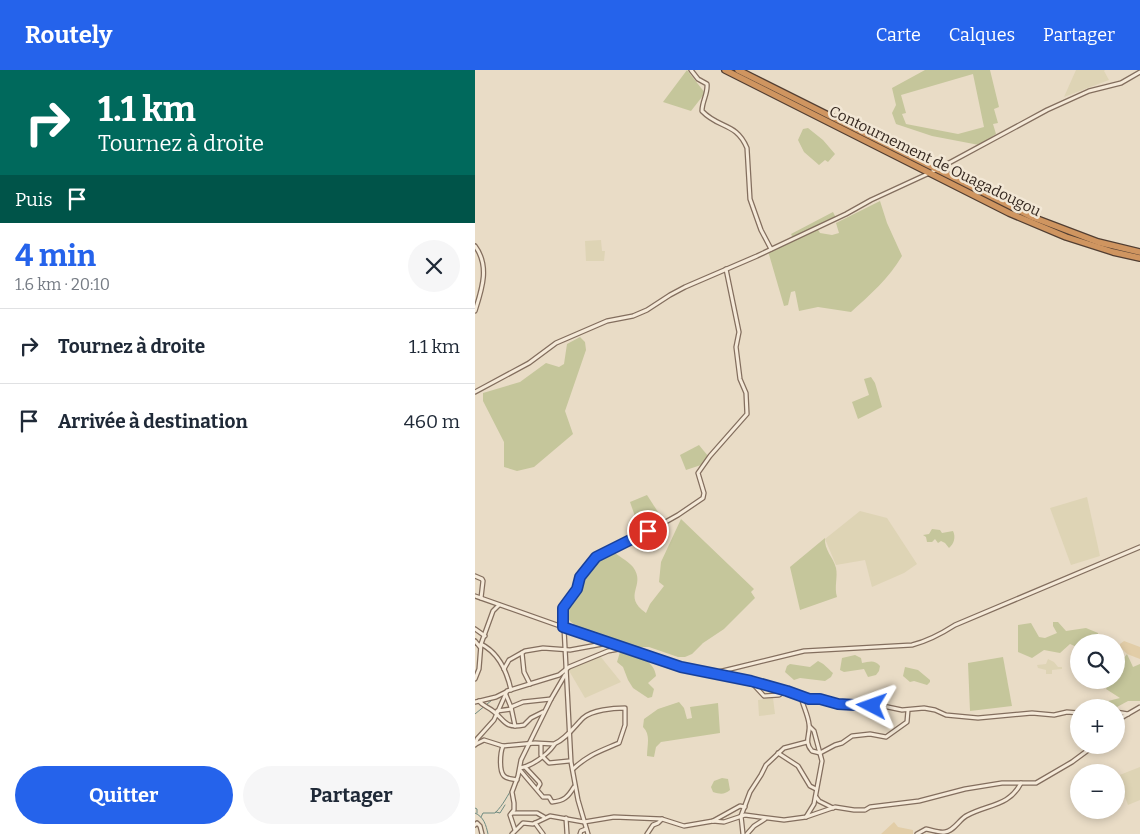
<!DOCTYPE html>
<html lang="fr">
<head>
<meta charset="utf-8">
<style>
	body { margin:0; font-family:Bitter,serif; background:#f6f6f7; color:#1f2937; height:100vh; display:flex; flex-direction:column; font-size:19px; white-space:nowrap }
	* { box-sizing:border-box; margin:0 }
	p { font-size:16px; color:#747a83 }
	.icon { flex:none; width:28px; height:28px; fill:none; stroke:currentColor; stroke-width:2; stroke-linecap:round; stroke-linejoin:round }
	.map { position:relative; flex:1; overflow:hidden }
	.details { display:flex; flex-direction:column; background:#fff; width:475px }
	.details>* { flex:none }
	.hud { background:#00695c; color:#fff; overflow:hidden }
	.fabs { position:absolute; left:595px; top:564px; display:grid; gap:10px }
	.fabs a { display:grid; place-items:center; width:55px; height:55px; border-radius:50%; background:#fff; box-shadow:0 2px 8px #0003; font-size:25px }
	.pin { position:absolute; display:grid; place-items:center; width:42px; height:42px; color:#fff; margin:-21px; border:2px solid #fff; border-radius:50%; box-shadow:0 1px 5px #0007 }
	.me { position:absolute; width:55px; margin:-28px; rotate:274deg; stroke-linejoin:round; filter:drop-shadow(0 0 4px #0008) }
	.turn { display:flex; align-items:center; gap:18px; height:105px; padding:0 15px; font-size:22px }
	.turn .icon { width:65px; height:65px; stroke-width:2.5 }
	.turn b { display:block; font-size:35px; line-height:42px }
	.then { display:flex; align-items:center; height:48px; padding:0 15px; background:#0003; gap:10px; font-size:19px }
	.round { display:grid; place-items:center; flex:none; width:52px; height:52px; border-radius:26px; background:#f6f6f7 }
	.head { display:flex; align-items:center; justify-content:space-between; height:85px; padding:0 15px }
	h1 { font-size:30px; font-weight:700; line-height:38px; color:#2563eb }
	.action { display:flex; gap:10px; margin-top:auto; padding:10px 15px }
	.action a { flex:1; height:58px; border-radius:30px; background:#2563eb; color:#fff; font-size:20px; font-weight:700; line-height:58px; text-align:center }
	.action a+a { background:#f6f6f7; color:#1f2937 }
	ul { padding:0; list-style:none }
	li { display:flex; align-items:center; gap:15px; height:75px; padding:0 15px; border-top:1px solid #e0e1e3 }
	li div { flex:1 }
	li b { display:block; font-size:19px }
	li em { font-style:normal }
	header { display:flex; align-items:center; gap:30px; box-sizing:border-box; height:70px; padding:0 25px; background:#2563eb; color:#fff }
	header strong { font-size:24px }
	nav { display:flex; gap:28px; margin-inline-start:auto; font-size:18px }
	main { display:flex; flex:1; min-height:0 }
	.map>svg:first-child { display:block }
</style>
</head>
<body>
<header>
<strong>Routely</strong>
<nav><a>Carte</a><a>Calques</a><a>Partager</a></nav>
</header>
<main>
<section class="details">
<div class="hud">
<div class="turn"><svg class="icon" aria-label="right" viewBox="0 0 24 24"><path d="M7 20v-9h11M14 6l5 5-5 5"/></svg><div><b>1.1 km</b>Tournez à droite</div></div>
<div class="then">Puis<svg class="icon" aria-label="arrive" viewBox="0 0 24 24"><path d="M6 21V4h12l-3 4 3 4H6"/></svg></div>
</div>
<div class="head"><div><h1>4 min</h1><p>1.6 km · 20:10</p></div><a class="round"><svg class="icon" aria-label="close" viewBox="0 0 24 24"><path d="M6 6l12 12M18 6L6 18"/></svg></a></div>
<ul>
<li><svg class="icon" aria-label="right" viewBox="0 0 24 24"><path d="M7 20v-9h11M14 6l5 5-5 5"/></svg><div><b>Tournez à droite</b></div><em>1.1 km</em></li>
<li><svg class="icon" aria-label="arrive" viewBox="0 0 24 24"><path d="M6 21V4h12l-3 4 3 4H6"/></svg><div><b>Arrivée à destination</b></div><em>460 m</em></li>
</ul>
<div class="action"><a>Quitter</a><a>Partager</a></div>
</section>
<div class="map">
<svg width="665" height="764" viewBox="0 0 665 764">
	<rect width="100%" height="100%" fill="#e9dcc6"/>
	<g fill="#ded4b5">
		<polygon points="601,0 630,0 629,1 634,10 589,27"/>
		<polygon points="126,170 127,181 130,181 129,191 111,191 110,171"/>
		<polygon points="612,427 625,486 596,495 575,438"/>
		<polygon points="385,441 412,448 442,494 429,503 397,517 390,490 361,495 350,469"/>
		<polygon points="125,586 146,612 110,628 93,599"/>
		<polygon points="573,589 579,592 583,597 587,597 587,599 577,600 577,604 571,604 571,600 563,598 562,595 571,594"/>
		<polygon points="298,628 300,644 284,646 283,630"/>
		<polygon points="665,697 665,730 653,735 642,706"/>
	</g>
	<g fill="#c5c69b" fill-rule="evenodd">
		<polygon points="212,0 230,23 216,41 188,32"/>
		<path d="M450 0H515L524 37 519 39 523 53 518 54 521 64 504 75 457 66 421 54 417 43 421 35 417 18ZM498 4 509 57 483 64 431 54 427 44 431 43 426 25Z"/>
		<polygon points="333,58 348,70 360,84 353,92 350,90 344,95 329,82 323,70 328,59"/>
		<path d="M405 131 412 153 427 186C414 208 395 225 376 242L343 237 324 241 320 221 316 222 313 235 309 236 293 181 318 168 316 164 358 142 361 148 342 158 345 163 357 165 364 163 361 153Z"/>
		<polygon points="105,267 110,272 111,280 90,341 98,364 59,397 42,401 29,397 29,372 8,331 8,323 45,312 71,293 84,297 89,294 92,274"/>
		<polygon points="396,307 400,313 407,337 383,349 377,332 394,325 389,309"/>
		<polygon points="224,375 233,386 229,394 211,400 205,385"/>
		<polygon points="172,425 183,442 162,452 155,432"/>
		<path d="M206 449 279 519 276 522 280 528 249 559 228 573 217 584 210 587H203L174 577H148L110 564 95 551 89 544 88 539 102 519 104 511 118 490 136 480C142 485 153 491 158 497 172 516 146 525 171 543L175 534 189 516 184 512 186 492Z"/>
		<path d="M457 459 465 460 467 463 478 461C481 467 479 474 474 478L470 473 466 471 463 473 460 469 457 472H452L451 467 448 465 454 464Z"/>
		<path d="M350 468C349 480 358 487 361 498 363 507 359 517 362 527L325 540 315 497Z"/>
		<polygon points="578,552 583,552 591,561 611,558 623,563 623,571 628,572 604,572 604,578 595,574 585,583 569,580 557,588 543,582 543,555 556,553 564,567 570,568 582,563 578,556"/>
		<path d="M148 581C161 582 180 592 181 606L173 613 179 619 177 627 173 628 158 618 153 610 148 597 142 592 145 582Z"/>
		<polygon points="652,584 658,597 665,594 665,631 653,631 642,637 623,635 621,633 626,629 633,631 645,628 631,619 632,617 626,610 641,610 641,598"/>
		<path d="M380 585 386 588 387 593C394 592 399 589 405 596L404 601 401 605 393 607 389 599 369 602 365 600 367 588Z"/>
		<polygon points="528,587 537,636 495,641 493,593"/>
		<path d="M343 591C351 595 352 598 358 603L356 607 350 611 325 608 319 610 310 602 312 596 315 594 335 597Z"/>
		<polygon points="430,597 443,600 455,610 455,612 452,615 439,611 435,612 428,606"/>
		<path d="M204 632 209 638 212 649 217 648 215 637 243 633 245 663 186 672 181 677 179 687 172 686C172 675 176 665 168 657L169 649 183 639Z"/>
		<path d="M247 708 253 709 255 720C249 725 245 724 238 722L236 717 239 711Z"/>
	</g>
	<g fill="#e2cda7">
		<polygon points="649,571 665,577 665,589 652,584 645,577 645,574"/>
		<polygon points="419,752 423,757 438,760 438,764 406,764"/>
	</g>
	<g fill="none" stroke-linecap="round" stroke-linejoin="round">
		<g stroke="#6f8b81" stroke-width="1">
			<polyline points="0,644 17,630"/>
			<polyline points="0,738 2,739 2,743"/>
			<polyline points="21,742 25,743 30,735"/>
			<path d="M0 743C9 747 11 755 13 764"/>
			<path d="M6 747 8 743H20C29 734 32 726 38 717"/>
		</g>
		<g stroke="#836e5e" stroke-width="5.5">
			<g id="minor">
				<path d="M216 0 223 9 232 14C233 24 227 31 227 41 244 59 261 52 272 78L275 129 286 160 296 179"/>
				<path d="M0 176C15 196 7 219 0 241"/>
				<polyline points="0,322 54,293 81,273 132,251 158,246 172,240 195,225 210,217 282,186 371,144 396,130 461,100 572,40 614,21 646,13 665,2"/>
				<polyline points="0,506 7,509 8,511 6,528"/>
				<path d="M0 526 178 589 214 599 239 603 329 581 437 575C453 571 466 564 480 555L665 477"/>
				<polyline points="0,559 10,566"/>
				<polyline points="0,571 5,577"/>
				<path d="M6 574C24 583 32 602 36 620"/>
				<polyline points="47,583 49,602 55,614"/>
				<polyline points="29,599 34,590 50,581 68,578 95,580 133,573"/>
				<polyline points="239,603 312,621 333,629 345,629 363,634 386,636 408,636 427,640 449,638 460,640 471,645 503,648 557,643 579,645 592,642 604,643"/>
				<polyline points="0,609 4,599 6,574 18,541 24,535"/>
				<polyline points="276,612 289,626 304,625 310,621"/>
				<polyline points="31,625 36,637 40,656"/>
				<path d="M326 627C328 636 333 645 334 654 336 664 328 671 337 681L345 683 360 675 367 673 377 666 395 664 411 667 432 652 433 640"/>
				<path d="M4 631C8 636 13 637 18 641 30 650 29 659 49 655L56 648 68 642"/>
				<polyline points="0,632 21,627 31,622"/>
				<polyline points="36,637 48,632 76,629"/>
				<polyline points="22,641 36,639"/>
				<polyline points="641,642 653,644"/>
				<polyline points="641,654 646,648 665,637"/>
				<polyline points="1,674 9,670 28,676"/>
				<polyline points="66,674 66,685 74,693 94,691"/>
				<polyline points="0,675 2,669 19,650 32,621 74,608 84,605 94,597 133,581 144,579"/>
				<polyline points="303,683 323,696 335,716 341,719"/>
				<polyline points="50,697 64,712 65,714 62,719"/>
				<path d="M45 698C57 696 72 685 79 675"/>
				<path d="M45 700 68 727H74L77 732C89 731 93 727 99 717"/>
				<path d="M42 710C38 709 32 709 29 706 24 701 25 683 28 676L60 673 79 674C91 669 99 657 108 648 117 640 138 638 150 638V655L144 673C126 681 114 684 98 699"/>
				<polyline points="341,727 344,731 358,738"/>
				<polyline points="37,743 62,743 69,747"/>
				<polyline points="331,747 339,734 347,691 339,661 335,657"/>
				<polyline points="91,748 92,764"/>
				<polyline points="238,751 265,736 270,737"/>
				<polyline points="60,753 68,764"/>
				<polyline points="0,755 2,753 5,756 7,764"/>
				<polyline points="40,760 35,745 39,740 39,733 37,722 43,706 46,690 76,629 90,605"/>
				<polyline points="37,764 48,753 58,754 75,746 109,752 139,747 187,749 209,756 238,751 249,752 270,745 309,750 331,747 360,737 379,740 390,740 395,737 444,731 490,719 527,713 561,713 597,692 620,675"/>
				<polyline points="105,764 106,761 111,759"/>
				<polyline points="113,764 103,730 96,692 88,539 102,519 105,507 121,487 162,468 203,445 228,428 229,423 223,403 235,386 272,344 271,323 265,309 261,277 264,262 251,199"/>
				<polyline points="172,764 178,755 183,753 187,749"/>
				<polyline points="268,764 266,746 275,722 286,705 291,695 309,678 332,672"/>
				<polyline points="272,764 279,756 290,749"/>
				<path d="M442 764 451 759C457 760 464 763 470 762 479 761 484 750 491 746 512 734 534 737 546 713"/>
			</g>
		</g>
		<g stroke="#513e32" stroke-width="8">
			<g id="highway">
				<polyline points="250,0 534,143 591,167 638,182 665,188"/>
				<polyline points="263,0 557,147 623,172 665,182"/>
			</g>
		</g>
		<use href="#minor" stroke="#f5ead9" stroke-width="3"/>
		<use href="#highway" stroke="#cf9560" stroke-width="5.5"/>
	</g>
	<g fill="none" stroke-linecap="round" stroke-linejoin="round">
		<g stroke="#184099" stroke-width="12">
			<polyline id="route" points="173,461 121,487 105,507 102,519 88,538 88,557 206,597 276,611 312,621 334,629 345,629 363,634 397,636"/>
		</g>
		<use href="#route" stroke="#2563eb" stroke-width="9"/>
	</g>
	<g text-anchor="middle" stroke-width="5" stroke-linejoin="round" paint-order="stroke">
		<g font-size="15" fill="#352820" stroke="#f2e7d5">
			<text transform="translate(460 91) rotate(26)" y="5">Contournement de Ouagadougou</text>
		</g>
	</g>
</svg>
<div class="fabs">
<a><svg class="icon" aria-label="search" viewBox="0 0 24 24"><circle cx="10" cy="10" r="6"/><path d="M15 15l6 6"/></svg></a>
<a>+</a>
<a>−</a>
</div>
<div class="pin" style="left:173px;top:461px;background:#d93025"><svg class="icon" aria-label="arrive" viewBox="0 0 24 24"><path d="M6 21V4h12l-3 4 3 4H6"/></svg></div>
<svg class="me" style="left:397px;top:636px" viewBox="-20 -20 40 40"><path d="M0-17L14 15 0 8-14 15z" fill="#2563eb" stroke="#fff" stroke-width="4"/></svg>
</div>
</main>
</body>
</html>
